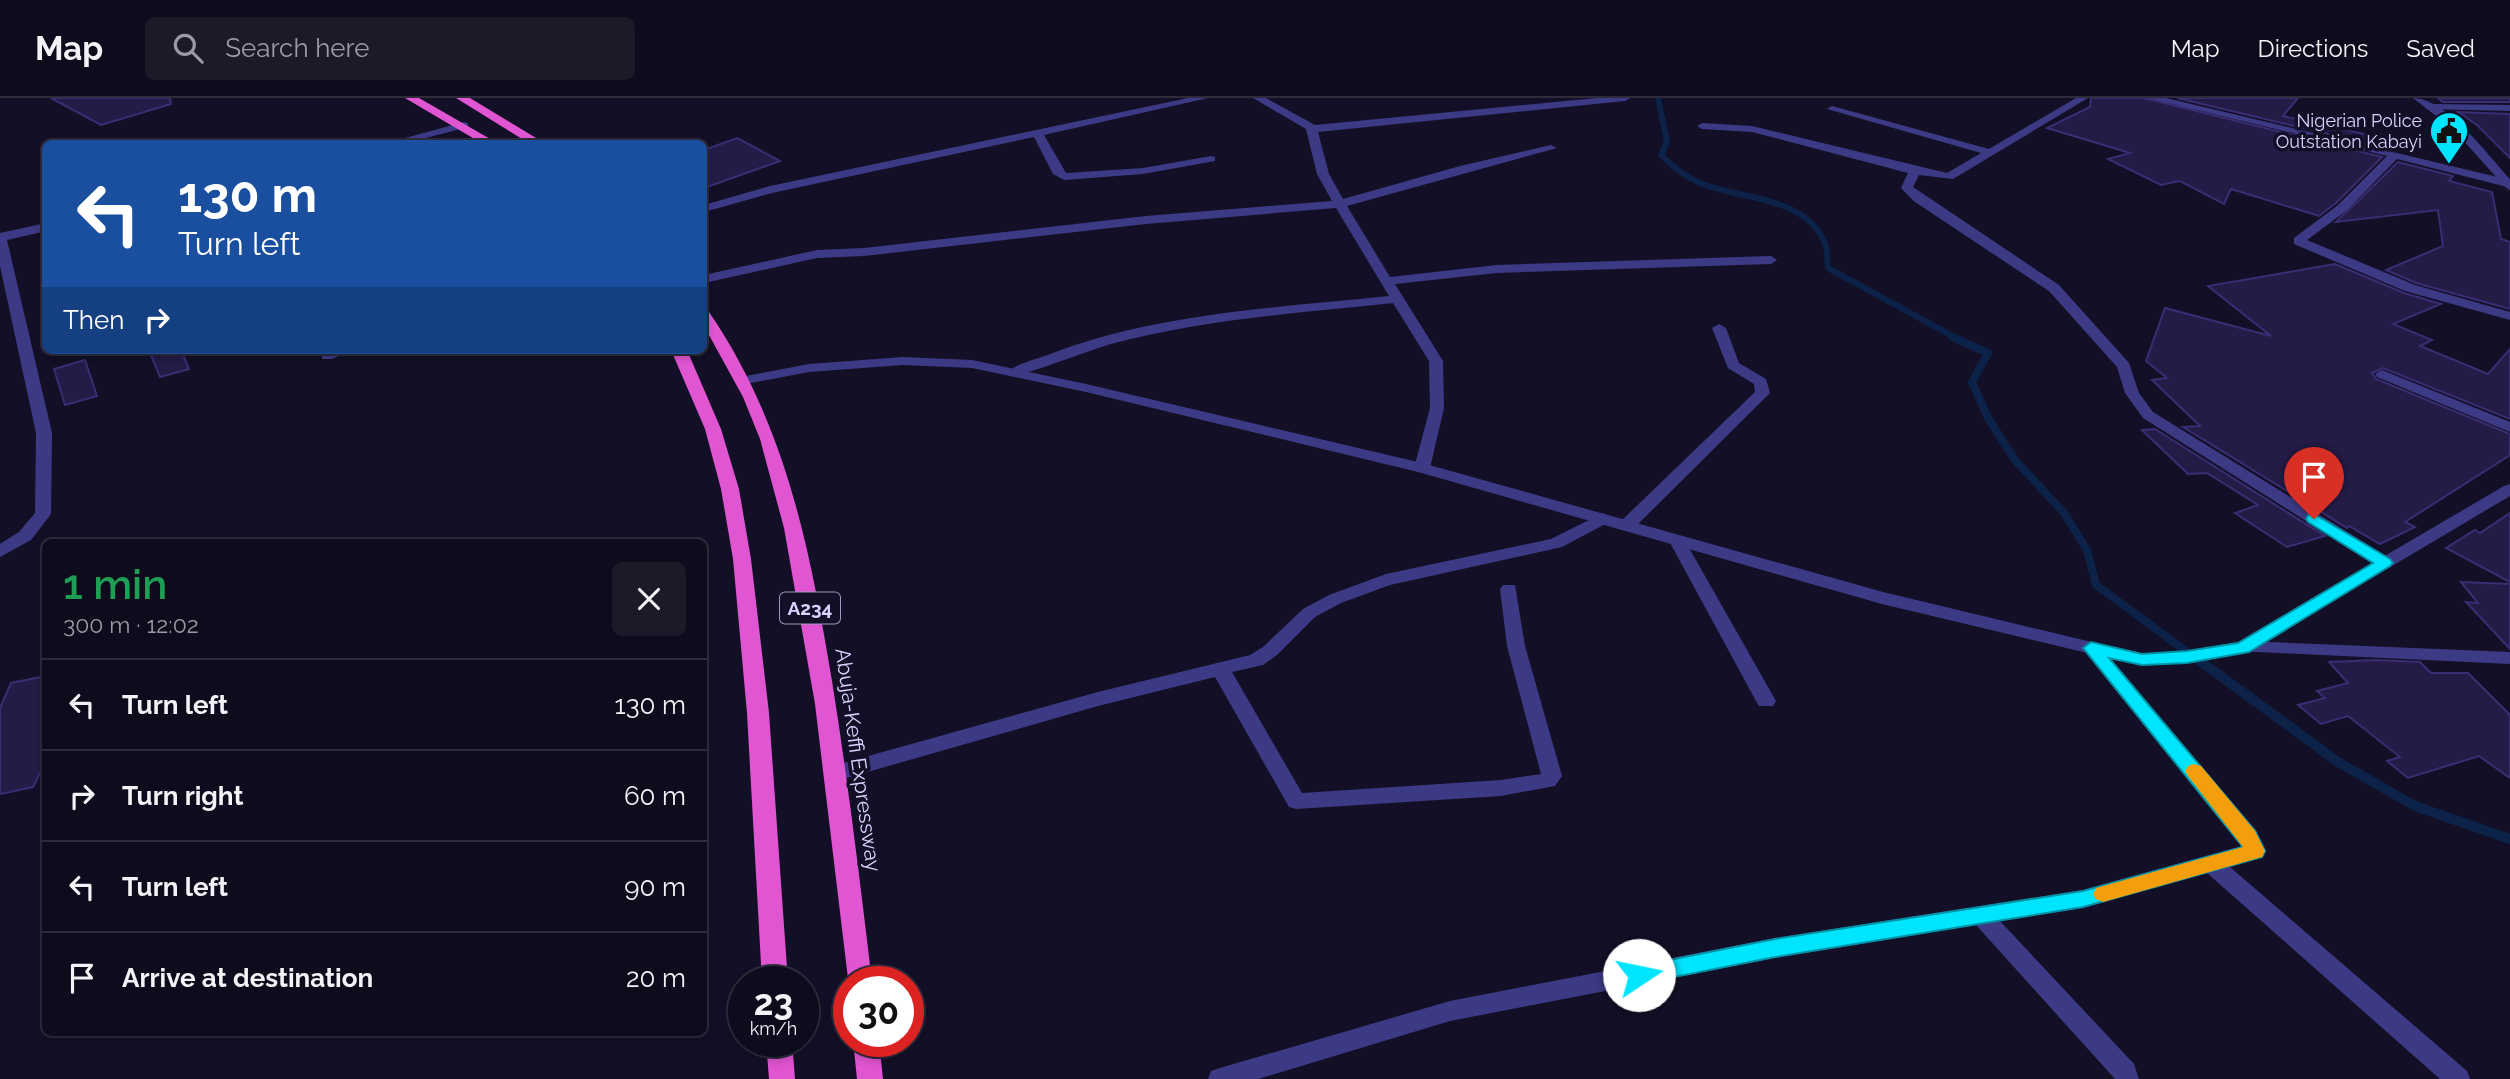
<!DOCTYPE html>
<html lang="en">
<head>
<meta charset="utf-8">
<style>
	body { margin:0; font-family:Raleway,sans-serif; background:#1c1929; color:#f1f3f6; height:100vh; display:flex; flex-direction:column; font-size:26px; white-space:nowrap }
	* { box-sizing:border-box; margin:0 }
	p { font-size:23px; color:#9b9ba3 }
	.icon { flex:none; width:38px; height:38px; fill:none; stroke:currentColor; stroke-width:2; stroke-linecap:round; stroke-linejoin:round }
	.map { position:relative; flex:1; overflow:hidden }
	.panel { position:absolute; left:42px; top:441px; width:665px; height:497px; display:flex; flex-direction:column; background:#0e0b1c; border-radius:10px; box-shadow:0 4px 10px #0003,0 0 0 2px #2e2b3b }
	.panel>* { flex:none }
	.top-card { position:absolute; left:42px; top:42px; width:665px; height:214px; border-radius:10px; box-shadow:0 4px 10px #0003,0 0 0 2px #2e2b3b; background:#1a4fa0; color:#fff; overflow:hidden }
	.speed { position:absolute; left:728px; top:868px; display:flex; gap:14px; font-size:35px; font-weight:700; text-align:center }
	.speed>* { display:grid; place-content:center; width:91px; height:91px; border-radius:50%; background:#0e0b1c; box-shadow:0 4px 10px #0003,0 0 0 2px #2e2b3b; line-height:1 }
	.speed small { font-size:18px; font-weight:400 }
	.speed .limit { border:10px solid #d22; background:#fff; color:#111 }
	.pin { position:absolute; display:grid; place-items:center; width:60px; height:60px; color:#fff; margin:-72px -30px; border-radius:50% 50% 50% 0; rotate:-45deg; box-shadow:0 0 7px #0007 }
	.pin .icon { rotate:45deg }
	.me { position:absolute; width:77px; margin:-38px; rotate:79deg; stroke-linejoin:round; filter:drop-shadow(0 0 5px #0008) }
	.turn { display:flex; align-items:center; gap:24px; height:147px; padding:0 21px; font-size:32px }
	.turn .icon { width:91px; height:91px; stroke-width:2.5 }
	.turn b { display:block; font-size:49px; line-height:60px }
	.then { display:flex; align-items:center; height:66px; padding:0 21px; background:#0003; gap:14px; font-size:26px }
	.round { display:grid; place-items:center; flex:none; width:74px; height:74px; border-radius:10px; background:#1c1929 }
	.head { display:flex; align-items:center; justify-content:space-between; height:119px; padding:0 21px }
	h1 { font-size:42px; font-weight:600; line-height:52px; color:#1e9e55 }
	ul { padding:0; list-style:none }
	li { display:flex; align-items:center; gap:21px; height:91px; padding:0 21px; border-top:2px solid #2e2b3b }
	li div { flex:1 }
	li b { display:block; font-size:26px }
	li em { font-style:normal }
	header { display:flex; align-items:center; gap:42px; box-sizing:border-box; height:98px; padding:0 35px; background:#0e0b1c; border-bottom:2px solid #2e2b3b }
	header strong { font-size:33px }
	nav { display:flex; gap:38px; margin-inline-start:auto; font-size:24px }
	.search { width:490px; height:63px; background:#1c1929; display:flex; align-items:center; gap:18px; box-sizing:border-box; padding:0 24px; border-radius:10px; color:#9b9ba3; font-size:26px }
	.map>svg:first-child { display:block }
</style>
</head>
<body>
<header>
<strong>Map</strong>
<div class="search"><svg class="icon" aria-label="search" viewBox="0 0 24 24"><circle cx="10" cy="10" r="6"/><path d="M15 15l6 6"/></svg>Search here</div>
<nav><a>Map</a><a>Directions</a><a>Saved</a></nav>
</header>
<div class="map">
<svg width="2510" height="981" viewBox="0 0 2510 981">
	<rect width="100%" height="100%" fill="#130f26"/>
	<g fill="none" stroke-linecap="round" stroke-linejoin="round">
		<path stroke="#0c2248" stroke-width="6" d="M1658 0 1667 44 1661 57C1673 69 1685 79 1700 85 1741 102 1802 97 1824 143 1828 151 1827 162 1828 170L1956 240"/>
		<polyline stroke="#0c2248" stroke-width="8" points="1952,239 1988,255 1972,284 1988,320 2015,362 2064,415 2087,452 2096,487 2194,559"/>
		<polyline stroke="#0c2248" stroke-width="10" points="2192,557 2338,664 2415,708 2510,741"/>
	</g>
	<g fill="#241b47" stroke="#3b2d73" stroke-width="2">
		<polygon points="51,0 170,0 171,6 101,27"/>
		<polygon points="2091,0 2144,0 2382,59 2336,105 2319,118 2231,91 2224,106 2180,83 2161,87 2108,61 2130,55 2047,30 2090,9"/>
		<polygon points="2177,0 2298,0 2283,18 2387,41 2383,49"/>
		<polygon points="2438,0 2510,0 2510,4 2443,4"/>
		<polygon points="2458,14 2510,16 2510,60 2477,27"/>
		<polygon points="737,40 780,63 704,90 704,52"/>
		<polygon points="2398,64 2453,78 2449,83 2492,94 2501,141 2510,144 2510,211 2416,185 2386,172 2443,148 2438,112 2336,124"/>
		<polygon points="2335,166 2404,195 2441,206 2393,226 2432,242 2420,248 2488,276 2510,251 2510,321 2383,270 2372,275 2376,281 2510,336 2510,357 2405,424 2415,429 2380,446 2349,428 2347,430 2183,329 2200,328 2152,282 2167,280 2146,263 2165,210 2271,238 2208,188"/>
		<polygon points="149,252 181,252 189,271 160,279"/>
		<polygon points="85,262 97,298 65,307 54,271"/>
		<polygon points="2155,331 2325,438 2287,449 2235,415 2258,407 2207,375 2188,376 2142,332"/>
		<polygon points="2510,415 2510,484 2446,450 2475,432 2480,435"/>
		<polygon points="2461,484 2510,486 2510,551 2466,504 2478,505"/>
		<polygon points="2376,562 2420,564 2431,575 2468,575 2510,617 2510,680 2479,658 2408,680 2387,663 2400,659 2348,618 2321,626 2298,607 2325,600 2317,593 2348,585 2329,564"/>
		<polygon points="46,578 46,663 33,689 0,696 0,610 11,585"/>
	</g>
	<g fill="none" stroke-linecap="round" stroke-linejoin="round">
		<g fill="#3d3a85" fill-rule="evenodd">
			<polygon points="1188,0 1208,0 1044,37 1066,75 1143,70 1211,58 1215,59 1215,63 1143,76 1064,82 1053,76 1034,39 772,95 704,114 704,107 770,88"/>
			<path d="M1253 0H1266L1315 27 1597 0H1630L1625 3 1318 34 1329 76 1343 101 1460 68 1551 47 1557 50 1347 108 1390 179 1497 167 1771 158 1777 162 1771 166 1497 175 1395 186 1443 263 1444 310 1430 370 1422 375 1414 370 1430 310 1429 263 1393 205C1299 215 1203 221 1111 246 1093 251 1019 280 1009 278L1007 275C1016 266 1033 262 1045 258 1153 215 1275 210 1389 198L1336 110 1146 126 864 158 817 160 704 185V177L817 152 864 150 1146 118 1332 103 1317 76 1306 31Z"/>
			<polygon points="2076,0 2088,0 1953,81 1919,77 1913,89 2059,187 2129,265 2139,295 2153,314 2391,461 2394,465 2391,469 2379,469 2143,320 2125,295 2117,269 2049,193 1915,104 1901,90 1908,75 1752,34 1702,31 1697,28 1702,25 1752,28 1947,75 1981,55 1827,11 1832,8 1989,51"/>
			<polygon points="2147,0 2166,0 2510,82 2510,88 2507,89 2397,61 2346,113 2307,142 2415,187 2510,214 2510,222 2405,193 2294,146 2294,140 2338,107 2387,58"/>
			<polygon points="2430,6 2510,7 2510,13 2426,11 2425,9"/>
			<polygon points="464,24 468,25 468,29 403,46 383,46"/>
			<polygon points="46,125 46,133 7,142 52,335 51,416 31,442 0,459 0,446 19,434 35,415 36,335 0,168 0,135"/>
			<polygon points="1719,226 1726,230 1739,265 1766,281 1770,295 1633,431 1621,431 1619,427 1621,423 1755,294 1754,286 1728,270 1712,230"/>
			<path d="M229 252H257C251 259 235 259 229 252Z"/>
			<polygon points="331,252 352,252 332,261 322,261 322,255"/>
			<polygon points="2382,272 2510,324 2510,334 2377,279 2375,276"/>
			<polygon points="1603,415 1611,420 1609,424 1562,449 1390,487 1341,505 1315,519 1277,557 1263,567 1232,574 1302,695 1501,682 1541,676 1507,548 1500,491 1503,487 1515,487 1525,548 1562,678 1555,688 1501,698 1296,711 1289,709 1215,579 1098,608 836,683 829,680 826,675 829,670 836,667 1098,594 1250,557 1263,549 1303,511 1329,497 1386,476 1551,441"/>
			<polygon points="1676,436 1684,441 1776,603 1773,608 1759,608 1756,603 1668,441"/>
			<polygon points="2243,543 2510,554 2510,566 2237,553 2234,549 2237,545"/>
			<polygon points="2091,544 2097,546 2256,732 2266,753 2263,759 2230,769 2467,973 2470,981 2440,981 2207,775 2083,810 2000,823 2134,966 2139,981 2115,981 1976,827 1775,860 1450,923 1258,981 1208,981 1211,973 1220,970 1450,903 1775,840 2083,792 2242,748 2085,554 2082,550 2085,546"/>
		</g>
		<g fill="#3d3a85" fill-rule="evenodd">
			<path d="M2413 0C2446 0 2488 57 2510 81V92L2506 90 2453 31Z"/>
			<polygon points="903,259 972,262 1086,286 1422,365 1883,494 2142,556 2187,553 2238,544 2504,388 2510,386 2510,398 2249,553 2187,565 2142,568 1882,506 1418,374 1086,294 972,270 903,267 809,274 741,287 734,283 741,279 809,266"/>
		</g>
		<g fill="#e055d1" fill-rule="evenodd">
			<polygon points="405,0 419,0 499,46 483,46"/>
			<polygon points="456,0 470,0 546,46 530,46"/>
			<path d="M704 213 709 214C786 327 810 451 832 583 848 683 860 783 872 884H849V889L815 606 784 430 760 341 743 299 704 228Z"/>
			<polygon points="671,252 687,252 721,331 739,391 751,461 769,615 788,884 762,884 747,615 733,461 721,391 705,331"/>
			<polygon points="766,943 792,943 795,981 769,981"/>
			<polygon points="853,943 879,943 883,981 857,981"/>
		</g>
	</g>
	<polygon fill="#00e5ff" stroke="#0095a6" stroke-width="2" points="2314,416 2390,461 2393,465 2390,468 2249,554 2187,565 2142,567 2109,560 2255,733 2265,753 2262,759 2083,809 1775,859 1639,886 1632,883 1629,877 1632,870 1639,868 1775,841 2083,793 2243,749 2083,550 2091,544 2142,556 2187,553 2238,545 2373,465 2308,424 2306,421 2308,417"/>
	<polygon fill="#f59e0b" points="2194,666 2201,668 2255,733 2265,753 2262,759 2103,804 2096,801 2093,796 2096,790 2243,749 2188,678 2185,673 2188,668"/>
	<defs>
		<g id="civic-pin" transform="scale(2.0125)"><path d="M0 17L-7.5 6A9.5 9.5 0 1 1 7.5 6Z" fill="#00e5ff" stroke="#130f26"/><path d="M-.6-6.5H3V-4.5H.6V-3L4-1V1h2V6H-6V1h2V-1L-.6-3ZM-1.2 2.5V6h2.4V2.5Z" fill="#111"/></g>
	</defs>
	<g fill-rule="evenodd">
		<use href="#civic-pin" x="2449" y="33"/>
	</g>
	<g text-anchor="middle" stroke-width="7" stroke-linejoin="round" paint-order="stroke">
		<g font-size="18" fill="#d9d4ff" stroke="#130f26" text-anchor="end">
			<text x="2422" y="29">Nigerian Police<tspan x="2422" dy="21">Outstation Kabayi</tspan></text>
		</g>
		<rect fill="#130f26" stroke="#9e99be" stroke-width="2" x="780" y="494.5" width="60" height="31" rx="5"/>
		<g font-size="19" font-weight="bold" fill="#d9d4ff">
			<text x="810" y="517">A234</text>
		</g>
		<g font-size="21" fill="#d9d4ff" stroke="#130f26">
			<text transform="translate(858 662) rotate(82)" y="7">Abuja-Keffi Expressway</text>
		</g>
	</g>
</svg>
<div class="speed"><div>23<small>km/h</small></div><div class="limit">30</div></div>
<div class="pin" style="left:2314px;top:421px;background:#d93025"><svg class="icon" aria-label="arrive" viewBox="0 0 24 24"><path d="M6 21V4h12l-3 4 3 4H6"/></svg></div>
<svg class="me" style="left:1639px;top:877px" viewBox="-20 -20 40 40"><circle r="19" fill="#fff"/><path d="M0-13L10 11 0 6-10 11z" fill="#00e5ff"/></svg>
<div class="top-card">
<div class="turn"><svg class="icon" aria-label="left" viewBox="0 0 24 24"><path d="M17 20v-9H6M10 6l-5 5 5 5"/></svg><div><b>130 m</b>Turn left</div></div>
<div class="then">Then<svg class="icon" aria-label="right" viewBox="0 0 24 24"><path d="M7 20v-9h11M14 6l5 5-5 5"/></svg></div>
</div>
<section class="panel">
<div class="head"><div><h1>1 min</h1><p>300 m · 12:02</p></div><a class="round"><svg class="icon" aria-label="close" viewBox="0 0 24 24"><path d="M6 6l12 12M18 6L6 18"/></svg></a></div>
<ul>
<li><svg class="icon" aria-label="left" viewBox="0 0 24 24"><path d="M17 20v-9H6M10 6l-5 5 5 5"/></svg><div><b>Turn left</b></div><em>130 m</em></li>
<li><svg class="icon" aria-label="right" viewBox="0 0 24 24"><path d="M7 20v-9h11M14 6l5 5-5 5"/></svg><div><b>Turn right</b></div><em>60 m</em></li>
<li><svg class="icon" aria-label="left" viewBox="0 0 24 24"><path d="M17 20v-9H6M10 6l-5 5 5 5"/></svg><div><b>Turn left</b></div><em>90 m</em></li>
<li><svg class="icon" aria-label="arrive" viewBox="0 0 24 24"><path d="M6 21V4h12l-3 4 3 4H6"/></svg><div><b>Arrive at destination</b></div><em>20 m</em></li>
</ul>
</section>
</div>
</body>
</html>
